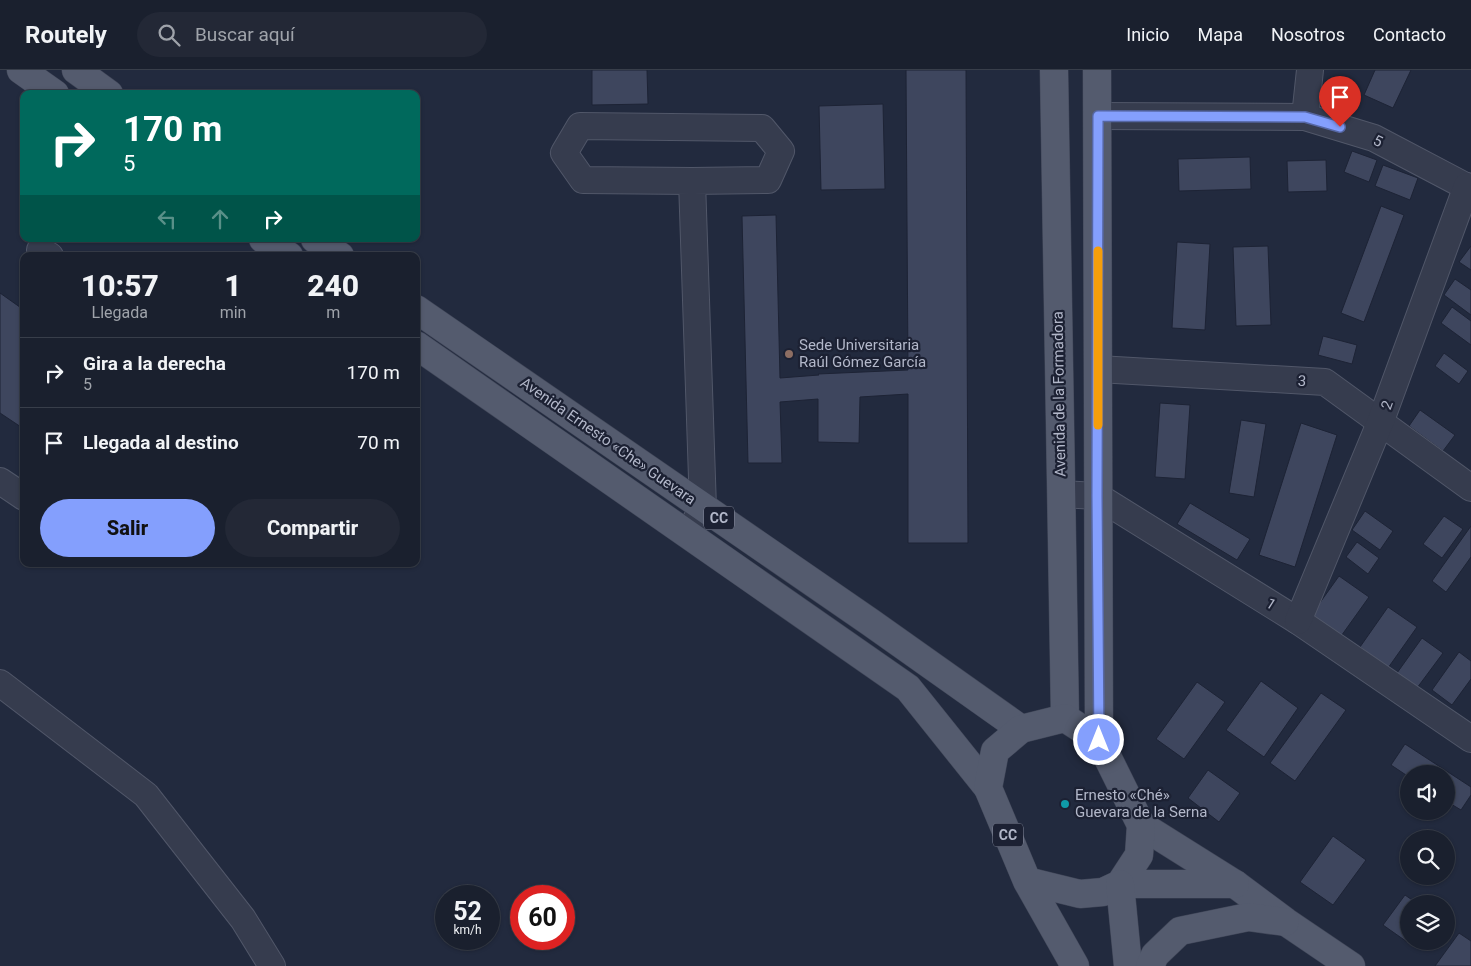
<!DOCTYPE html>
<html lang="es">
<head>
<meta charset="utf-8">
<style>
	body { margin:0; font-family:Roboto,sans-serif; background:#232836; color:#f1f3f6; height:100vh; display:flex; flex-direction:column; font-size:19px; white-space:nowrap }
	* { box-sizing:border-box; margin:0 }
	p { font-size:16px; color:#9fa3aa }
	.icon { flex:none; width:28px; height:28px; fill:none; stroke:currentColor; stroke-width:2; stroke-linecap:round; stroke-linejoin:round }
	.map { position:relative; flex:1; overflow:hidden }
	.details { position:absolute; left:20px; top:182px; width:400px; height:315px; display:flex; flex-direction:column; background:#1a202e; border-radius:10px; box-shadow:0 1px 4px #0004,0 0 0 1px #383e4a }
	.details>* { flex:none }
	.hud { position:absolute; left:20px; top:20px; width:400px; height:152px; border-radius:10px; box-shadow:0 1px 4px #0004,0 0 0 1px #383e4a; background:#00695c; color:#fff; overflow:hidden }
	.buttons { position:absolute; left:1400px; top:695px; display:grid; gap:10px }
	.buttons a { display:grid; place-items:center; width:55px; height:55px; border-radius:50%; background:#1a202e; box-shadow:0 1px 4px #0004,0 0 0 1px #383e4a; font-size:25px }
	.speed { position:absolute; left:435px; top:815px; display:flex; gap:10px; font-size:25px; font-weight:700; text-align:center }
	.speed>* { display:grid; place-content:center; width:65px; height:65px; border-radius:50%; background:#1a202e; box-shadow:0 1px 4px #0004,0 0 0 1px #383e4a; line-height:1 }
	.speed small { font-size:12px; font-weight:400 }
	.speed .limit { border:8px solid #d22; background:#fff; color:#111 }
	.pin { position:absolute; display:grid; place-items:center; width:42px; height:42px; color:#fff; margin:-51px -21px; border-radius:50% 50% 50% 0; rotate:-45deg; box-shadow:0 0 5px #0007 }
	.pin .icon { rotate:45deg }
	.me { position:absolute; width:55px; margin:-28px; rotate:0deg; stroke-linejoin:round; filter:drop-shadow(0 0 4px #0008) }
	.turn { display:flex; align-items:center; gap:18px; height:105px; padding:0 20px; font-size:22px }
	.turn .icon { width:65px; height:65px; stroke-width:2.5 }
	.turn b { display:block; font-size:35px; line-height:42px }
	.lanes { display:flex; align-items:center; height:48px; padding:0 20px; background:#0003; justify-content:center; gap:25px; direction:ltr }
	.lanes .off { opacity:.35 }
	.eta { display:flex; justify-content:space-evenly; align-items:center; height:85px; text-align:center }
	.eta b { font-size:30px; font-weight:800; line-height:35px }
	.action { display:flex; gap:10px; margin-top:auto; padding:10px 20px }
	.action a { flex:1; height:58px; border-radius:30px; background:#849ffd; color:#111; font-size:20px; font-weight:800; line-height:58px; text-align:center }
	.action a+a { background:#232836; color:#f1f3f6 }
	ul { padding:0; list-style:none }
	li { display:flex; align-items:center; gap:15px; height:70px; padding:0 20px; border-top:1px solid #383e4a }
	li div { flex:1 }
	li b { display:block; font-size:19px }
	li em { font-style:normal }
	header { display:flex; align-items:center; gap:30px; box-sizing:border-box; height:70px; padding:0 25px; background:#1a202e; border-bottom:1px solid #383e4a }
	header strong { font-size:24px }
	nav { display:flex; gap:28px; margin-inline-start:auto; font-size:18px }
	.search { width:350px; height:45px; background:#232836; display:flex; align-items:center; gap:12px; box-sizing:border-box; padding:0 18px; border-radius:28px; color:#9fa3aa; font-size:19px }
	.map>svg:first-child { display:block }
</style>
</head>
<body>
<header>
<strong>Routely</strong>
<div class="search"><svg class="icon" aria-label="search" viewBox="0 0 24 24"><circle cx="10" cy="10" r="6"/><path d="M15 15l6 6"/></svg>Buscar aquí</div>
<nav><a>Inicio</a><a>Mapa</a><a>Nosotros</a><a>Contacto</a></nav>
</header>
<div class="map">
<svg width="1471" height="896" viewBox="0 0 1471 896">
	<rect width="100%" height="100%" fill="#222a3e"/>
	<g fill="#3e465e" stroke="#1d2335">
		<polygon points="592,0 647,0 648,34 592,35"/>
		<polygon points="906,0 966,0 968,473 908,473 908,324 860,327 859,373 818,372 818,329 780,332 782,393 748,393 742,146 776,145 780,308 819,305 818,304 908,300"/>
		<polygon points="1375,0 1411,0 1393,38 1364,25"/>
		<polygon points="883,34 885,119 821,120 819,36"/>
		<polygon points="1352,81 1377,90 1369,112 1344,102"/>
		<polygon points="1250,87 1251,119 1179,121 1178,89"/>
		<polygon points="1326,90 1327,121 1288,122 1287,91"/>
		<polygon points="1383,95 1418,108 1410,130 1375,116"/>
		<polygon points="1381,136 1404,145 1364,252 1341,243"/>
		<polygon points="1177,172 1210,174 1205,260 1172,258"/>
		<polygon points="1268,176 1271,255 1236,256 1233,177"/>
		<polygon points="1471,176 1471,200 1459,192"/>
		<polygon points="1455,209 1471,220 1471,245 1444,225"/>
		<polygon points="0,223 24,240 24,359 0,343"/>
		<polygon points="1452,237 1471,251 1471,275 1441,253"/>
		<polygon points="1323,266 1357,275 1352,294 1318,285"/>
		<polygon points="1444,283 1468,301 1459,314 1435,296"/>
		<polygon points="1160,333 1190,335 1185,409 1155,407"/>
		<polygon points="1420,340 1455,365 1443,381 1409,356"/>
		<polygon points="1241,350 1266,354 1254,427 1229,423"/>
		<polygon points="1301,353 1337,365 1295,497 1259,485"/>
		<polygon points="1190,433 1250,469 1237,490 1177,454"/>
		<polygon points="1365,441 1393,461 1380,480 1352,460"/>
		<polygon points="1444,446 1463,459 1442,488 1423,474"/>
		<polygon points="1471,456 1471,487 1446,522 1432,511"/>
		<polygon points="1357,472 1379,488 1368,504 1346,487"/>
		<polygon points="1339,506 1369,527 1339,569 1309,548"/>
		<polygon points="1388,537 1417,557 1388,598 1360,577"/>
		<polygon points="1422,568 1443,583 1417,618 1397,603"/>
		<polygon points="1459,582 1471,591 1471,609 1452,635 1432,620"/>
		<polygon points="1261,611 1298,638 1264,687 1226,660"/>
		<polygon points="1197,612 1225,632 1184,689 1156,669"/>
		<polygon points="1321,623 1346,640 1295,711 1270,693"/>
		<polygon points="1405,674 1471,717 1471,725 1461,740 1446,731 1446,704 1409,704 1409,707 1391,695"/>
		<polygon points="1208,700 1240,723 1219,752 1188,728"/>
		<polygon points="1333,766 1366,790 1333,835 1300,812"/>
		<polygon points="1405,825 1418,834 1409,834 1409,871 1411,871 1410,874 1383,855"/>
		<polygon points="1459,863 1471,871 1471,896 1435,896"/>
	</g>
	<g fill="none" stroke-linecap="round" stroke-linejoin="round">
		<g stroke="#515769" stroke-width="28">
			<g id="minor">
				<polyline points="1098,46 1305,47 1374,68 1471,119"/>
				<polyline points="1305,47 1310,0"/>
				<polyline points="40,180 50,186"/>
				<polyline points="1098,299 1325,312 1471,418"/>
				<polyline points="0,411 24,427"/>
				<polyline points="1061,424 1097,426 1298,551 1471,669"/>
				<polyline points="688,464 703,438 692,111 583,110 564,83 580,56 762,58 781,81 768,110 692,111"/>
				<polyline points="1298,551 1380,353 1467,116"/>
				<polyline points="0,613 146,725 243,849 272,896"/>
			</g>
		</g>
		<g stroke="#3f4557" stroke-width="29">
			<g id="major">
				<polyline points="21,0 55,24"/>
				<polyline points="76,0 109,24"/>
				<polyline points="1054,0 1065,648"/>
				<polyline points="1097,0 1099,670"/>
				<polyline points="263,169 289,186"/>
				<polyline points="315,169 340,186"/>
				<polyline points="416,239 870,552 1021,659"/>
				<polyline points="416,275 908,618 988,718"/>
				<polyline points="1141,755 1235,814 1286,852 1351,896"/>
				<polyline points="1027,811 1080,824 1103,822 1120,814 1139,785 1141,755 1099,670 1065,648 1021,659 995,681 988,718 1027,811 1075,896"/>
				<polyline points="1120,814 1235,814"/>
				<polyline points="1120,814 1128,896"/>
				<polyline points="1150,896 1155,885 1180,861 1248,847 1285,852"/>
			</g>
		</g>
		<use href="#minor" stroke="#363c4e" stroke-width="26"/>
		<use href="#major" stroke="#545b6e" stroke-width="28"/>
	</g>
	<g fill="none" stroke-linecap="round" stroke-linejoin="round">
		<g stroke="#5667a4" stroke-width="12">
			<polyline id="route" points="1099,670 1097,426 1098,46 1305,47 1340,57"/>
		</g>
		<use href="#route" stroke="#849ffd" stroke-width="9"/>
		<polyline stroke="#f59e0b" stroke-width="9" points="1098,355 1098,181"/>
	</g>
	<circle fill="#8d6e63" stroke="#1c2133" stroke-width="2" cx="789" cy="284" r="5"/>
	<circle fill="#0f9aa8" stroke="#1c2133" stroke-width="2" cx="1065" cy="734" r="5"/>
	<g text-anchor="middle" stroke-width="4.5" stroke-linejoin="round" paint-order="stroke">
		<g fill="#1c2133" stroke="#858a9c" stroke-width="1">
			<rect x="704" y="436.5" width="30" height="23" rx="4"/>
			<rect x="993" y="753.5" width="30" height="23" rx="4"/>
		</g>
		<g font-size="14" font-weight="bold" fill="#b2b7c9">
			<text x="719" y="453">CC</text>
			<text x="1008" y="770">CC</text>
		</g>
		<g font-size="15" fill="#b2b7c9" stroke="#1c2133">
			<text transform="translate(1378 71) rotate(25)" y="5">5</text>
			<text transform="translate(1302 311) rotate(3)" y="5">3</text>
			<text transform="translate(1059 324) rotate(-91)" y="5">Avenida de la Formadora</text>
			<text transform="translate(1387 335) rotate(-70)" y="5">2</text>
			<text transform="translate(608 371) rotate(35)" y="5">Avenida Ernesto «Che» Guevara</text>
			<text transform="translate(1271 534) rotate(32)" y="5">1</text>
		</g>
		<g font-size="15" fill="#b2b7c9" stroke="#1c2133" text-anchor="start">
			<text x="799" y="280">Sede Universitaria<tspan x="799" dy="17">Raúl Gómez García</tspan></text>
			<text x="1075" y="730">Ernesto «Ché»<tspan x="1075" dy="17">Guevara de la Serna</tspan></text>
		</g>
	</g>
</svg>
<div class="buttons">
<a><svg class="icon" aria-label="sound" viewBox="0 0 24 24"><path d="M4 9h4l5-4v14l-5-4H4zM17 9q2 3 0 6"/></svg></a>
<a><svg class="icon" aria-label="search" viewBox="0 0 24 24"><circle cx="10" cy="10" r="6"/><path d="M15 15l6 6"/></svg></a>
<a><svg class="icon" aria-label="layers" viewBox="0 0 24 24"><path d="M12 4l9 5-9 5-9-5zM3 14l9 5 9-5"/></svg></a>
</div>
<div class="speed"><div>52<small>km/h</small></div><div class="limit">60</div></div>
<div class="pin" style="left:1340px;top:57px;background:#d93025"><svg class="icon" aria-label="arrive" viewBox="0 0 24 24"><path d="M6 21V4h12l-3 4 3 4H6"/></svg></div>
<svg class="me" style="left:1099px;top:670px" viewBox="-20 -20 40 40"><circle r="17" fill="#849ffd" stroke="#fff" stroke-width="3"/><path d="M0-11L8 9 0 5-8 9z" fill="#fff"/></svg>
<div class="hud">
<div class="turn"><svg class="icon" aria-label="right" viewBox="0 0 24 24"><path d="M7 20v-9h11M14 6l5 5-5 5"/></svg><div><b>170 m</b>5</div></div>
<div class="lanes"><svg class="icon off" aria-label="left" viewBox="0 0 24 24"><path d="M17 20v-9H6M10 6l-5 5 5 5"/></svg><svg class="icon off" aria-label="ahead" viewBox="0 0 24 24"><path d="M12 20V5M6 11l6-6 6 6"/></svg><svg class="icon" aria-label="right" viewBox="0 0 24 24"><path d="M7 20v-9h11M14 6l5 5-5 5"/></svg></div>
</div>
<section class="details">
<div class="eta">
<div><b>10:57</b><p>Llegada</p></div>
<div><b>1</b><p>min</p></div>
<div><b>240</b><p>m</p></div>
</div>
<ul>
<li><svg class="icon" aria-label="right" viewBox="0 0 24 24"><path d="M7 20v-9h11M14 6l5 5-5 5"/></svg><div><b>Gira a la derecha</b><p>5</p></div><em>170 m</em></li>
<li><svg class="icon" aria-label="arrive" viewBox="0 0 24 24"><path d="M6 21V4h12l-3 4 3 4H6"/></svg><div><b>Llegada al destino</b></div><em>70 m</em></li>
</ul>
<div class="action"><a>Salir</a><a>Compartir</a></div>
</section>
</div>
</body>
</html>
